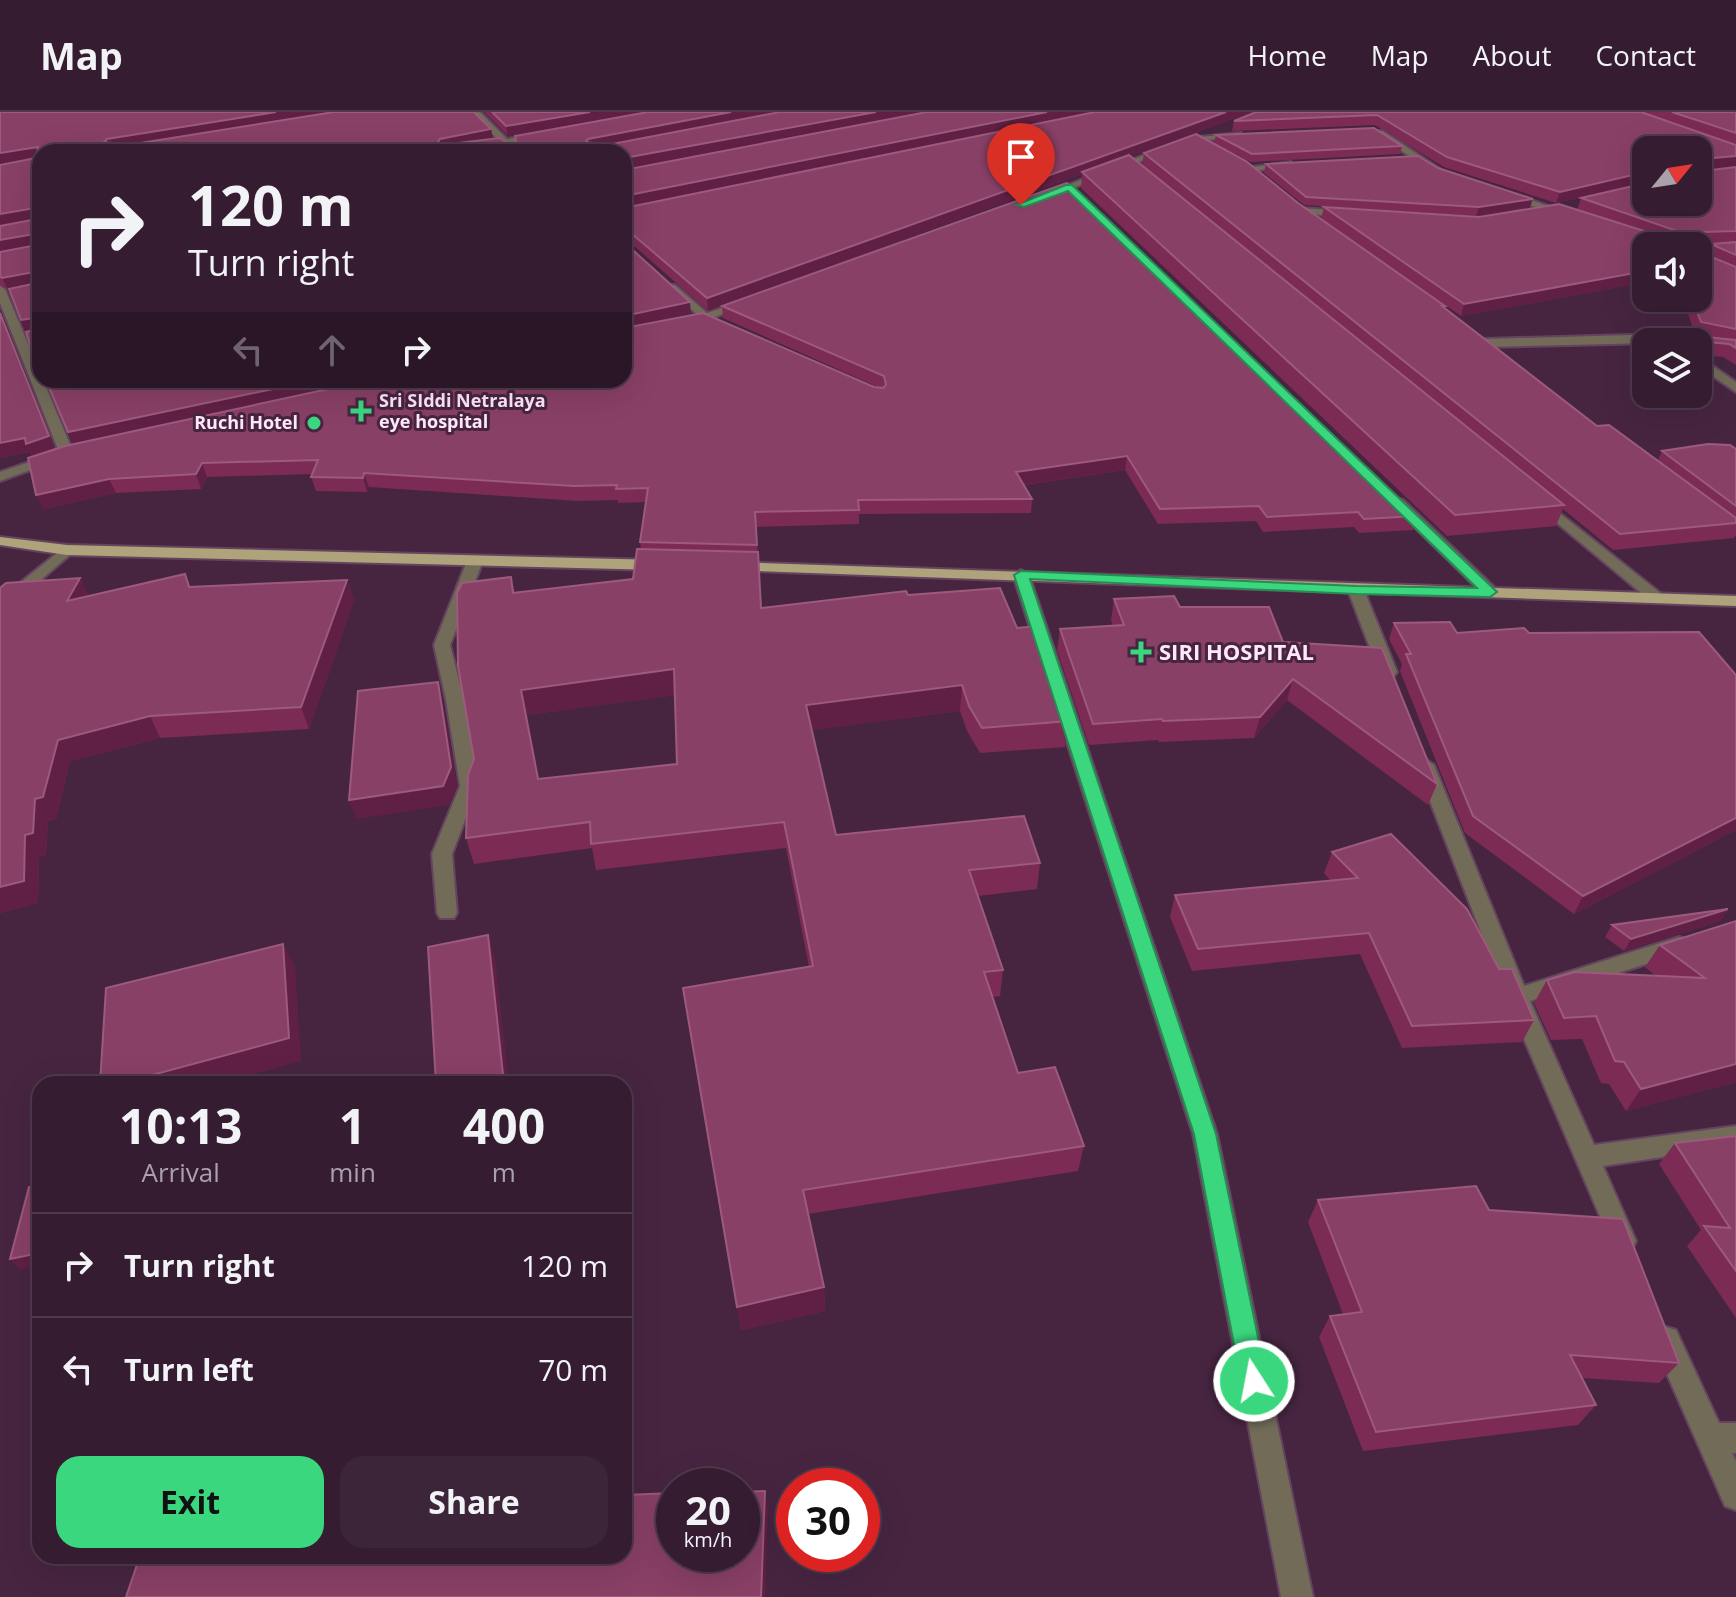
<!DOCTYPE html>
<html lang="en">
<head>
<meta charset="utf-8">
<style>
	body { margin:0; font-family:"Open Sans",sans-serif; background:#3d2539; color:#f1f3f6; height:100vh; display:flex; flex-direction:column; font-size:30px; white-space:nowrap }
	* { box-sizing:border-box; margin:0 }
	p { font-size:26px; color:#aaa1ab }
	.icon { flex:none; width:44px; height:44px; fill:none; stroke:currentColor; stroke-width:2; stroke-linecap:round; stroke-linejoin:round }
	.map { position:relative; flex:1; overflow:hidden }
	.sheet { position:absolute; left:32px; top:964px; width:600px; height:488px; display:flex; flex-direction:column; background:#351c31; border-radius:24px; box-shadow:0 8px 32px #0002,0 0 0 2px #4f3a4d }
	.sheet>* { flex:none }
	.top-card { position:absolute; left:32px; top:32px; width:600px; height:244px; border-radius:24px; box-shadow:0 8px 32px #0002,0 0 0 2px #4f3a4d; background:#351c31; color:#f1f3f6; overflow:hidden }
	.needle { width:52px; rotate:60deg }
	.tools { position:absolute; left:1632px; top:24px; display:grid; gap:16px }
	.tools a { display:grid; place-items:center; width:80px; height:80px; border-radius:16px; background:#351c31; box-shadow:0 8px 32px #0002,0 0 0 2px #4f3a4d; font-size:40px }
	.speed { position:absolute; left:656px; top:1356px; display:flex; gap:16px; font-size:40px; font-weight:700; text-align:center }
	.speed>* { display:grid; place-content:center; width:104px; height:104px; border-radius:50%; background:#351c31; box-shadow:0 8px 32px #0002,0 0 0 2px #4f3a4d; line-height:1 }
	.speed small { font-size:20px; font-weight:400 }
	.speed .limit { border:12px solid #d22; background:#fff; color:#111 }
	.pin { position:absolute; display:grid; place-items:center; width:68px; height:68px; color:#fff; margin:-82px -34px; border-radius:50% 50% 50% 0; rotate:-45deg; box-shadow:0 0 8px #0007 }
	.pin .icon { rotate:45deg }
	.me { position:absolute; width:88px; margin:-44px; rotate:349deg; stroke-linejoin:round; filter:drop-shadow(0 0 6px #0008) }
	.turn { display:flex; align-items:center; gap:28px; height:168px; padding:0 24px; font-size:36px }
	.turn .icon { width:104px; height:104px; stroke-width:2.5 }
	.turn b { display:block; font-size:56px; line-height:68px }
	.lanes { display:flex; align-items:center; height:76px; padding:0 24px; background:#0003; justify-content:center; gap:40px; direction:ltr }
	.lanes .off { opacity:.35 }
	.eta { display:flex; justify-content:space-evenly; align-items:center; height:136px; text-align:center }
	.eta b { font-size:48px; font-weight:700; line-height:56px }
	.cta { display:flex; gap:16px; margin-top:auto; padding:16px 24px }
	.cta a { flex:1; height:92px; border-radius:24px; background:#3bd77f; color:#111; font-size:32px; font-weight:700; line-height:92px; text-align:center }
	.cta a+a { background:#3d2539; color:#f1f3f6 }
	ul { padding:0; list-style:none }
	li { display:flex; align-items:center; gap:24px; height:104px; padding:0 24px; border-top:2px solid #4f3a4d }
	li div { flex:1 }
	li b { display:block; font-size:30px }
	li em { font-style:normal }
	header { display:flex; align-items:center; gap:48px; box-sizing:border-box; height:112px; padding:0 40px; background:#351c31; border-bottom:2px solid #4f3a4d }
	header strong { font-size:38px }
	nav { display:flex; gap:44px; margin-inline-start:auto; font-size:28px }
	.map>svg:first-child { display:block }
</style>
</head>
<body>
<header>
<strong>Map</strong>
<nav><a>Home</a><a>Map</a><a>About</a><a>Contact</a></nav>
</header>
<div class="map">
<svg width="1736" height="1485" viewBox="0 0 1736 1485">
	<rect width="100%" height="100%" fill="#472541"/>
	<g fill="none" stroke-linecap="round" stroke-linejoin="round">
		<g stroke="#64445f" stroke-width="4">
			<g id="minor">
				<polygon points="471,0 480,0 507,27 542,21 546,24 511,32 516,37 512,40 503,33 443,40 499,29"/>
				<polygon points="1377,19 1383,19 1441,58 1434,60 1377,23"/>
				<polygon points="1241,21 1244,26 1202,28 1210,34 1206,37 1189,26"/>
				<polygon points="1162,36 1169,38 1048,86 1040,84"/>
				<polygon points="1291,50 1294,55 1248,59 1244,56"/>
				<polygon points="1502,80 1508,80 1571,102 1563,104 1502,84"/>
				<polygon points="1300,96 1348,99 1353,102 1348,105 1297,101"/>
				<polygon points="1736,132 1736,138 1698,141 1698,135"/>
				<polygon points="667,173 675,173 707,201 748,187 754,190 705,209 667,177"/>
				<polygon points="0,174 5,177 40,260 40,268 43,268 74,342 0,369 0,360 59,340 0,191"/>
				<polygon points="1667,222 1703,230 1698,233 1698,230 1485,235 1479,231 1485,227"/>
				<polygon points="1698,244 1736,270 1736,280 1698,254"/>
				<polygon points="1538,384 1664,484 1664,490 1652,490 1533,391 1531,388"/>
				<polygon points="1398,387 1403,388 1496,477 1496,483 1484,483 1393,394 1393,388"/>
				<polygon points="67,433 75,438 72,441 6,498 0,500 0,487"/>
				<polygon points="475,444 483,449 450,533 464,588 478,674 452,742 457,801 454,806 440,806 437,801 432,742 460,674 446,588 434,533 467,449"/>
				<polygon points="1021,458 1029,463 1217,1022 1313,1485 1281,1485 1193,1022 1013,463"/>
				<polygon points="1356,473 1364,478 1397,560 1394,564 1388,565 1379,560 1348,478"/>
				<polygon points="1425,647 1434,653 1524,874 1679,825 1687,827 1690,833 1687,839 1530,889 1594,1033 1736,1014 1736,1034 1603,1054 1636,1129 1632,1137 1623,1141 1614,1137 1506,885 1416,653"/>
				<polygon points="1666,1215 1676,1218 1719,1311 1736,1311 1736,1341 1732,1341 1736,1349 1736,1398 1725,1394 1652,1228 1656,1218"/>
			</g>
		</g>
		<g stroke="#64445f" stroke-width="4">
			<g id="primary">
				<polygon points="0,425 67,433 659,448 667,453 659,458 67,443 0,433"/>
				<polygon points="731,450 1736,484 1736,494 726,458 726,452"/>
			</g>
		</g>
		<use href="#minor" fill="#716b58" fill-rule="evenodd"/>
		<use href="#primary" fill="#afa37b" fill-rule="evenodd"/>
	</g>
	<g fill="#7b2b54" fill-rule="evenodd">
		<polygon points="0,0 491,17 493,27 510,33 613,6 508,24 484,0 1252,0 1131,44 1142,53 1144,41 1298,91 1444,196 1597,314 1658,348 1662,339 1736,337 1736,423 1734,426 1613,438 1563,397 1556,414 1447,424 1081,76 1082,62 708,199 624,125 624,96 859,13 624,57 624,40 40,40 40,260 27,220 9,178 0,173 0,53 28,48"/>
		<path d="M1256 0H1736V54L1702 58 1703 59 1736 55V253L1723 245 1702 243 1700 237 1706 225 1695 223 1683 186H1698V134H1646V170L1461 204 1321 107 1324 95 1479 105 1577 98 1581 86 1698 90 1646 38V70L1556 91 1444 55 1375 13 1232 19 1234 9ZM1716 131 1711 132 1706 143 1702 141V132Z"/>
		<polygon points="1216,23 1402,34 1400,42 1251,50 1214,31"/>
		<polygon points="1266,52 1530,95 1476,104 1304,93 1264,61"/>
		<path d="M722 194 1418 404 1413 418 1359 421 1354 415 1263 420 1256 409 1158 412 1125 358 1024 373 1032 387 1031 401 859 402V412L756 415 761 495 908 483 1017 516 1069 609 1065 635 980 641 967 619 960 599 812 618 836 723 1040 751 1037 777 978 784 1003 858 1000 884 992 885 1018 961 1084 1034 1078 1059 808 1102 824 1175 825 1199 741 1218 683 876 809 855 786 736 596 758 592 736 474 752 466 726 474 647 511 465 515 480 633 467 641 437 640 430 646 390 618 391V388L577 389 369 375 367 380 316 379 311 365 312 362 207 365 201 377 116 381 43 397 32 345 30 340 0 346V199L55 338 624 268 691 202 874 275 880 276 723 206ZM675 583 677 652 539 667 527 603Z"/>
		<polygon points="185,462 191,475 347,468 354,488 309,617 160,626 70,649 56,707 48,709 46,743 39,745 38,791 0,801 0,476 89,484"/>
		<polygon points="1114,487 1180,495 1283,530 1437,672 1428,693 1287,588 1254,626 1159,630 1158,628 1089,633 1057,538 1060,517 1113,514 1111,508"/>
		<polygon points="1394,511 1457,521 1529,521 1736,563 1736,718 1574,802 1465,721 1400,559 1402,552 1389,527"/>
		<polygon points="1332,740 1499,857 1534,908 1522,930 1402,936 1360,842 1192,859 1170,805 1175,783 1331,769 1324,761"/>
		<polygon points="1728,797 1720,809 1624,839 1605,825 1612,813"/>
		<polygon points="1736,809 1736,970 1626,999 1609,972 1601,971 1582,927 1551,928 1534,891 1547,868 1656,864 1645,855 1660,833"/>
		<polygon points="1736,1024 1736,1206 1687,1134 1701,1118 1659,1052 1675,1031"/>
		<polygon points="1318,1088 1489,1098 1679,1251 1659,1271 1582,1266 1596,1293 1578,1313 1363,1339 1319,1225 1330,1204 1343,1202 1308,1110"/>
	</g>
	<g fill="#602045">
		<polygon points="276,0 340,0 111,37 104,30 107,27"/>
		<polygon points="590,0 651,0 508,24 506,14"/>
		<polygon points="731,0 783,0 589,37 586,30 588,27"/>
		<polygon points="876,0 929,0 624,57 624,46"/>
		<polygon points="1047,0 1096,0 624,95 624,84"/>
		<polygon points="1226,0 1252,0 1084,61 1082,60 1082,62 708,199 707,186"/>
		<polygon points="491,17 493,27 440,40 438,30 440,27"/>
		<polygon points="38,35 40,46 0,52 0,41"/>
		<polygon points="1736,44 1736,54 1698,58 1699,50 1702,47"/>
		<polygon points="1646,60 1646,70 1556,91 1560,80"/>
		<polygon points="1533,87 1530,95 1476,104 1479,95"/>
		<polygon points="35,96 39,107 0,114 0,102"/>
		<polygon points="34,122 39,134 0,141 0,128"/>
		<polygon points="1646,159 1646,170 1461,204 1464,192"/>
		<polygon points="34,160 39,172 8,178 2,166"/>
		<polygon points="690,190 691,202 624,217 624,204"/>
		<polygon points="0,199 55,338 32,346 30,340 0,346 0,331 25,326"/>
		<polygon points="34,206 40,219 27,221 21,208"/>
		<polygon points="316,268 383,268 74,334 68,320"/>
		<polygon points="1127,344 1125,358 1015,374 1016,360"/>
		<polygon points="202,351 207,365 201,377 196,362"/>
		<polygon points="364,361 369,375 367,380 363,366"/>
		<polygon points="109,367 116,381 43,397 36,383"/>
		<polygon points="80,466 90,486 67,489"/>
		<polygon points="347,468 354,488 309,617 301,595"/>
		<polygon points="674,557 677,583 527,603 544,693 521,578"/>
		<polygon points="1293,567 1287,588 1254,626 1260,605"/>
		<polygon points="438,570 443,589 457,674 449,693 356,707 349,688"/>
		<polygon points="962,573 960,599 807,619 806,593"/>
		<polygon points="150,604 160,626 70,649 56,707 48,709 46,743 39,745 38,791 0,801 0,775 25,723 35,687 58,628"/>
		<polygon points="1736,706 1736,718 1574,802 1583,784"/>
		<polygon points="1728,797 1720,809 1624,839 1631,827"/>
		<polygon points="488,823 495,847 509,972 504,972"/>
		<polygon points="283,832 295,855 301,949 219,972 119,972"/>
		<polygon points="1736,952 1736,970 1626,999 1641,977"/>
		<polygon points="40,1141 40,1154 20,1158 10,1147"/>
		<polygon points="824,1175 825,1199 741,1218 737,1195"/>
		<polygon points="765,1379 768,1398 765,1485 761,1485"/>
	</g>
	<g fill="#894066" stroke="#9c5a7d" stroke-width="2" fill-rule="evenodd">
		<polygon points="0,0 276,0 107,27 104,30 128,33 334,0 474,0 491,17 440,27 438,30 441,33 500,26 510,33 516,29 515,24 648,0 731,0 588,27 586,30 607,33 780,0 876,0 624,46 624,40 40,40 40,254 36,252 26,220 37,217 37,209 34,206 21,208 9,177 37,171 38,163 34,160 2,166 0,164 0,140 37,133 38,125 34,122 0,128 0,114 37,107 38,99 35,96 0,102 0,53 36,46 38,35 0,41"/>
		<polygon points="492,0 590,0 506,14"/>
		<polygon points="927,0 1047,0 624,84 624,58"/>
		<polygon points="1095,0 1226,0 707,186 624,115 624,96"/>
		<polygon points="1256,0 1641,0 1736,33 1736,44 1702,47 1699,50 1703,59 1736,55 1736,119 1703,120 1702,141 1736,155 1736,217 1701,210 1692,186 1698,186 1698,134 1646,134 1646,159 1464,192 1324,95 1479,105 1559,92 1663,125 1681,125 1680,120 1581,86 1646,71 1646,90 1698,90 1698,38 1646,38 1646,60 1560,80 1447,45 1377,3 1234,9"/>
		<polygon points="1672,0 1736,0 1736,21"/>
		<polygon points="1374,16 1402,34 1252,42 1216,23"/>
		<polygon points="1196,22 1246,49 1298,91 1445,194 1442,194 1597,314 1609,313 1736,406 1736,411 1620,422 1144,41"/>
		<polygon points="1129,43 1564,393 1455,403 1082,60"/>
		<polygon points="1418,44 1438,56 1533,87 1479,95 1306,85 1266,52"/>
		<polygon points="1067,71 1418,404 1364,407 1358,400 1267,405 1259,394 1160,397 1127,344 1016,360 1032,387 858,388 859,398 755,400 757,433 640,430 648,376 616,377 617,373 574,374 364,361 363,366 311,365 318,348 202,351 196,362 109,367 36,383 28,346 65,334 370,268 624,268 624,216 703,201 874,275 883,276 886,273 884,264 722,194"/>
		<polygon points="624,130 690,190 624,204"/>
		<polygon points="1736,130 1736,143 1711,132"/>
		<polygon points="0,201 49,324 26,332 25,326 0,331"/>
		<polygon points="1706,225 1736,228 1736,236 1729,232 1708,230"/>
		<polygon points="46,268 316,268 68,320"/>
		<polygon points="1708,332 1730,333 1736,337 1736,394 1662,339"/>
		<path d="M637 437 758 440 761 496 906 479 908 483 1000 476 1017 516 1037 514 1069 609 982 616 969 594 962 573 806 593 836 723 1024 704 1040 751 969 758 1003 858 984 860 1018 961 1055 955 1084 1034 803 1078 824 1175 737 1195 683 876 813 854 784 710 591 732 590 710 466 726 468 663 474 647 458 554 457 481 462 471 511 465 513 481 633 467ZM674 557 677 652 538 667 521 578Z"/>
		<polygon points="185,462 189,475 347,468 301,595 150,604 58,628 43,685 35,687 33,721 25,723 24,769 0,775 0,476 6,471 80,466 67,489"/>
		<polygon points="1174,484 1180,495 1269,495 1283,530 1382,536 1437,672 1293,567 1260,605 1163,609 1162,607 1093,612 1060,517 1124,513 1114,487"/>
		<polygon points="1450,510 1457,521 1524,516 1529,521 1699,520 1736,563 1736,706 1583,784 1473,704 1406,542 1411,542 1394,511"/>
		<polygon points="438,570 451,655 443,674 349,688 358,579"/>
		<polygon points="1391,722 1467,797 1499,857 1512,857 1534,908 1412,914 1369,821 1198,837 1175,783 1358,766 1332,740"/>
		<polygon points="1728,797 1631,827 1612,813"/>
		<polygon points="1736,809 1736,952 1641,977 1624,950 1615,949 1596,904 1564,906 1547,868 1575,860 1705,866 1660,833"/>
		<polygon points="488,823 504,972 436,972 428,835"/>
		<polygon points="283,832 289,926 119,972 100,972 106,876"/>
		<polygon points="1736,1024 1736,1159 1704,1114 1730,1116 1675,1031"/>
		<polygon points="40,1073 40,1141 10,1147 29,1075"/>
		<polygon points="1476,1074 1489,1098 1623,1107 1679,1251 1570,1243 1596,1293 1376,1320 1330,1204 1362,1200 1318,1088"/>
		<polygon points="765,1379 761,1485 126,1485 140,1444 624,1444 624,1383 674,1381 674,1442 742,1442 742,1380"/>
	</g>
	<polygon fill="#3bd77f" stroke="#268c53" stroke-width="2" points="1066,73 1072,73 1497,480 1490,485 1356,482 1030,467 1216,1022 1267,1269 1263,1278 1254,1282 1245,1278 1241,1269 1194,1022 1014,463 1021,459 1356,474 1477,476 1068,79 1024,95 1016,93"/>
	<g fill="#3bd77f" stroke="#472541" stroke-width="3">
		<path d="M357 287h8v8h8v8h-8v8h-8v-8h-8v-8h8z"/>
		<circle cx="314" cy="311" r="8"/>
		<path d="M1137 528h8v8h8v8h-8v8h-8v-8h-8v-8h8z"/>
	</g>
	<g text-anchor="middle" stroke-width="6" stroke-linejoin="round" paint-order="stroke">
		<g font-size="18" font-weight="bold" fill="#ffe8fa" stroke="#472541" text-anchor="start">
			<text x="379" y="295">Sri SIddi Netralaya<tspan x="379" dy="21">eye hospital</tspan></text>
			<text x="298" y="317" text-anchor="end">Ruchi Hotel</text>
		</g>
		<g font-size="22" font-weight="bold" fill="#ffe8fa" stroke="#472541" text-anchor="start">
			<text x="1159" y="548">SIRI HOSPITAL</text>
		</g>
	</g>
</svg>
<div class="tools">
<a><svg class="needle" viewBox="-14 -14 28 28"><path d="M0-13l5 13h-10z" fill="#e53935"/><path d="M0 13l5-13h-10z" fill="#aaa1ab"/></svg></a>
<a><svg class="icon" aria-label="sound" viewBox="0 0 24 24"><path d="M4 9h4l5-4v14l-5-4H4zM17 9q2 3 0 6"/></svg></a>
<a><svg class="icon" aria-label="layers" viewBox="0 0 24 24"><path d="M12 4l9 5-9 5-9-5zM3 14l9 5 9-5"/></svg></a>
</div>
<div class="speed"><div>20<small>km/h</small></div><div class="limit">30</div></div>
<div class="pin" style="left:1021px;top:93px;background:#d93025"><svg class="icon" aria-label="arrive" viewBox="0 0 24 24"><path d="M6 21V4h12l-3 4 3 4H6"/></svg></div>
<svg class="me" style="left:1254px;top:1269px" viewBox="-20 -20 40 40"><circle r="17" fill="#3bd77f" stroke="#fff" stroke-width="3"/><path d="M0-11L8 9 0 5-8 9z" fill="#fff"/></svg>
<div class="top-card">
<div class="turn"><svg class="icon" aria-label="right" viewBox="0 0 24 24"><path d="M7 20v-9h11M14 6l5 5-5 5"/></svg><div><b>120 m</b>Turn right</div></div>
<div class="lanes"><svg class="icon off" aria-label="left" viewBox="0 0 24 24"><path d="M17 20v-9H6M10 6l-5 5 5 5"/></svg><svg class="icon off" aria-label="ahead" viewBox="0 0 24 24"><path d="M12 20V5M6 11l6-6 6 6"/></svg><svg class="icon" aria-label="right" viewBox="0 0 24 24"><path d="M7 20v-9h11M14 6l5 5-5 5"/></svg></div>
</div>
<section class="sheet">
<div class="eta">
<div><b>10:13</b><p>Arrival</p></div>
<div><b>1</b><p>min</p></div>
<div><b>400</b><p>m</p></div>
</div>
<ul>
<li><svg class="icon" aria-label="right" viewBox="0 0 24 24"><path d="M7 20v-9h11M14 6l5 5-5 5"/></svg><div><b>Turn right</b></div><em>120 m</em></li>
<li><svg class="icon" aria-label="left" viewBox="0 0 24 24"><path d="M17 20v-9H6M10 6l-5 5 5 5"/></svg><div><b>Turn left</b></div><em>70 m</em></li>
</ul>
<div class="cta"><a>Exit</a><a>Share</a></div>
</section>
</div>
</body>
</html>
